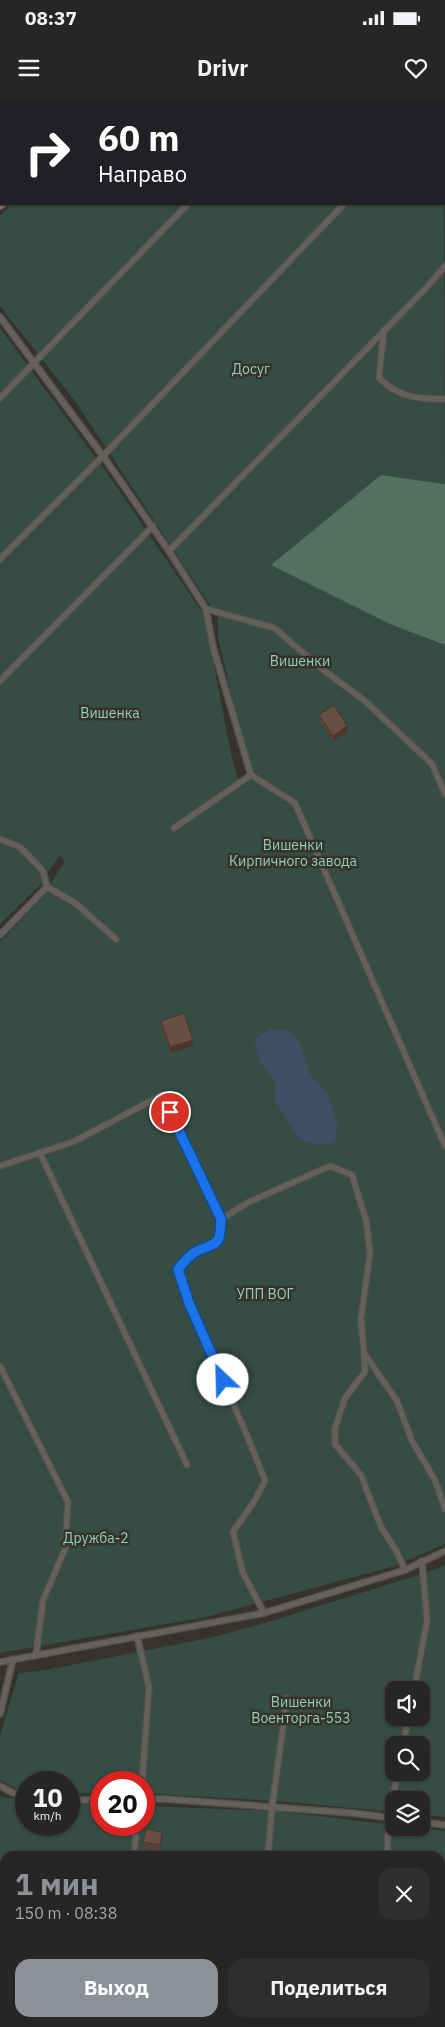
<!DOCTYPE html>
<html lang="ru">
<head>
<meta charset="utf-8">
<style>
	body { margin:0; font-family:"IBM Plex Sans",sans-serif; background:#302e2c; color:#f1f3f6; height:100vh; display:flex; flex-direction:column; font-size:19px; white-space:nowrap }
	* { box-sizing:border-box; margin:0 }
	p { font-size:16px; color:#a5a5a6 }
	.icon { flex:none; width:28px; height:28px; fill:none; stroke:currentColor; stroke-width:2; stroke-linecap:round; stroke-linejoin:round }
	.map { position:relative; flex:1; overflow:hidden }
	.sheet { position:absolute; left:0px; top:1751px; width:445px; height:176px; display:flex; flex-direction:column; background:#282624; border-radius:15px 15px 0 0; box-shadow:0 1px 4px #0004,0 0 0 1px #444341 }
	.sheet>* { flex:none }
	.banner { position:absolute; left:0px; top:0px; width:445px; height:105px; box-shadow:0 1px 4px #0004,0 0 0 1px #444341; background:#202124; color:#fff; overflow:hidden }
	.controls { position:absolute; left:385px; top:1581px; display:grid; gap:10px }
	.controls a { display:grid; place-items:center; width:45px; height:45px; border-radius:10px; background:#282624; box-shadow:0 1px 4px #0004,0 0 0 1px #444341; font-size:25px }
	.speed { position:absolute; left:15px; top:1671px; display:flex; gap:10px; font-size:25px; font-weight:700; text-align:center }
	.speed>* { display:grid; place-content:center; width:65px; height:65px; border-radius:50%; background:#282624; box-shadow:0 1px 4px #0004,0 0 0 1px #444341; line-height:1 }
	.speed small { font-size:12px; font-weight:400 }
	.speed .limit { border:8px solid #d22; background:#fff; color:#111 }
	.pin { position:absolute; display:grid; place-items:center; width:42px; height:42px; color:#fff; margin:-21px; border:2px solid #fff; border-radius:50%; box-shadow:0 1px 5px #0007 }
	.me { position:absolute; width:55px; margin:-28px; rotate:336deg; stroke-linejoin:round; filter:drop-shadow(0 0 4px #0008) }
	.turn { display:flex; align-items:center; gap:18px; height:105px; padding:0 15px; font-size:22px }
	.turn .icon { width:65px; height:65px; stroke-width:2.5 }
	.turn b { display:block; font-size:35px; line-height:42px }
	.round { display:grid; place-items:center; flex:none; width:52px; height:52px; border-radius:15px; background:#302e2c }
	.overview { display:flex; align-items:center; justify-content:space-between; height:85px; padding:0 15px }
	h1 { font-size:30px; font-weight:700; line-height:38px; color:#8c9099 }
	.button { display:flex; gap:10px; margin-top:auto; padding:10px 15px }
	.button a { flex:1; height:58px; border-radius:15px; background:#8c9099; color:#fff; font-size:20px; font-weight:700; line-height:58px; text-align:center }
	.button a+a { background:#302e2c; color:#f1f3f6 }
	.status { display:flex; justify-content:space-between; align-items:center; height:35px; padding:0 25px; background:#282624; direction:ltr }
	.status svg { height:14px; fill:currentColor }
	header { display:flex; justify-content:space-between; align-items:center; height:65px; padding:0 15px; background:#282624; font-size:22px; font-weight:700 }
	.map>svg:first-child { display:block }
</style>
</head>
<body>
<div class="status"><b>08:37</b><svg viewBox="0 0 49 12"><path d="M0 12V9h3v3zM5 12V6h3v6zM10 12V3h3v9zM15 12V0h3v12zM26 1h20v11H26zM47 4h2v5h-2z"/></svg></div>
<header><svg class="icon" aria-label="menu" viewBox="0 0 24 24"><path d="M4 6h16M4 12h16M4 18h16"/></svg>Drivr<svg class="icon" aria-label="heart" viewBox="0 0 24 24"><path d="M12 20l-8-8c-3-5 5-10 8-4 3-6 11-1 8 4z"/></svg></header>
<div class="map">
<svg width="445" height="1927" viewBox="0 0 445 1927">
	<rect width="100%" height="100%" fill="#353230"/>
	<g fill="#354d42" fill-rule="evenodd">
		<polygon points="0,0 56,0 1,1 0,61"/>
		<polygon points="106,0 366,0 367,1 105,1"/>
		<polygon points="381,0 445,0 445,58 444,1"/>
		<polygon points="444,74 445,384 381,375 392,525 445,545 445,1444 395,1466 206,1517 0,1553 0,842 42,797 65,761 60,755 39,786 0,824 0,228 112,380 204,515 232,658 240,687 256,675 244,653 218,536 218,517 75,301 0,206 0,116 12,104 444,104"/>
		<path d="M445 1465V1717L421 1715V1700H394V1712L276 1701 144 1693V1682H101V1693H69V1682H26V1692H21L0 1680V1635L19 1573 46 1570 209 1538 265 1523 437 1469ZM394 1590H421V1618H394ZM394 1645H421V1672H394Z"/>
		<polygon points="0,1697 26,1700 26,1725 69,1725 69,1704 101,1705 101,1725 144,1725 144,1706 278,1711 394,1725 394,1728 419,1728 445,1731 445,1927 359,1927 310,1923 440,1922 440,1756 5,1756 5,1905 0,1905"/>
		<polygon points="0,1915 5,1915 5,1922 125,1922 192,1927 0,1927"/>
	</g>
	<polygon fill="#537163" points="381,375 445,384 445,545 392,525 271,465"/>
	<g fill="#3c4f63">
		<polygon points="269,929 289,930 300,943 310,974 328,993 338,1024 335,1043 314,1045 300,1040 274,1000 275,982 260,961 254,940"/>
		<polygon points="0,1782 5,1784 5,1804 0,1811"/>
	</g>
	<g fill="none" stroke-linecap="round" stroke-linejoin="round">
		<g stroke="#514e4c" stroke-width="8">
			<g id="lane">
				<polyline points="375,0 376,1"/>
				<polyline points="287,1 288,0"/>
				<polyline points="0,29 1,29"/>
				<polyline points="444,67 445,68"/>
				<polyline points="0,217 103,356 169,451 428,186 445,166"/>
				<path d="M384 230 379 278C399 298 418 299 445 299"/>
				<polyline points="0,298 188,104"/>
				<polyline points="169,451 206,509 213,547 251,675 295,703 445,1046"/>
				<polyline points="0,459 103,356 344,104"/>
				<polyline points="206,509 274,528 326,572 365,601 432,664 445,694"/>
				<polyline points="0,581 153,426"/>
				<polyline points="174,728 251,675"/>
				<polyline points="0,739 20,747 43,771 47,787 0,835"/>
				<polyline points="47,787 75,803 116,839"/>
				<polyline points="40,1053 187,1365"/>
				<polyline points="0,1066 73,1042 162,995 221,1119 249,1102 330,1066 352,1075 366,1120 370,1153 361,1219 364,1253 397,1301 412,1341 435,1380 445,1409"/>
				<path d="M221 1119C220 1148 218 1141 195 1152 189 1156 183 1163 178 1169 201 1242 239 1309 265 1381L255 1400 233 1432 243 1473 264 1513"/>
				<polyline points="364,1255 365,1272 345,1298 335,1328 335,1344 361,1375 381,1427 397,1452 405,1470"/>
				<polyline points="0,1266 68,1402 65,1449 43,1500 36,1555"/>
				<polyline points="137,1536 149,1587 142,1682"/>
				<polyline points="0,1562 264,1513 405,1470 445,1451"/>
				<polyline points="414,1590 427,1521 422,1461"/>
				<polyline points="0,1614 13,1559"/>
				<polyline points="403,1645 408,1618"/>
				<polyline points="0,1686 19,1696 26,1696"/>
				<polyline points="144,1699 165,1699 352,1713 394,1718"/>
				<polyline points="69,1700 101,1700"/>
				<polyline points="421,1722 445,1725"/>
				<polyline points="134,1756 137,1725"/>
				<polyline points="268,1756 272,1707 287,1598"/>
				<polyline points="387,1756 389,1717 398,1672"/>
				<polyline points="0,1909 5,1910"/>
				<polyline points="245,1922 300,1927"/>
				<polyline points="378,1927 378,1922"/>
			</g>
		</g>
		<g stroke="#514e4c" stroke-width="14">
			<g id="secondary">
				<polyline points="92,1 93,0"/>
				<polyline points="0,103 1,101"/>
			</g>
		</g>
		<use href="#lane" stroke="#63605e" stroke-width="5.5"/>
		<use href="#secondary" stroke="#8e746e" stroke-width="12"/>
	</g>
	<g fill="#594438">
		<polygon points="319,615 347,632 333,641 319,621"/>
		<polygon points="161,921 193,946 170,953 161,926"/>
		<polygon points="162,1738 160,1751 143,1748 143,1742"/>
	</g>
	<g fill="#49372e">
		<polygon points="347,626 347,632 333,641 333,636"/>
		<polygon points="193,940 193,946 170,953 170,947"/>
		<polygon points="162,1732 162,1738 160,1751 160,1745"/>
	</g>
	<g fill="#684f41" stroke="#49372e">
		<polygon points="334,605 347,626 333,636 319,615"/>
		<polygon points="184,913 193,940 170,947 161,921"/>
		<polygon points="146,1729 162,1732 160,1745 143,1742"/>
		<rect x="423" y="1922" width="11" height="5"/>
		<polygon points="146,1925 157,1927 146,1927"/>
	</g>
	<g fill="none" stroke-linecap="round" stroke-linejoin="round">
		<g stroke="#114b97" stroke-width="12">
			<path id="route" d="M170 1012 221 1119C220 1148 218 1141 195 1152 189 1156 183 1163 178 1169L189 1203 223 1280"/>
		</g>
		<use href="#route" stroke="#1a73e8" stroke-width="9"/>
	</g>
	<g text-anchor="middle" stroke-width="5" stroke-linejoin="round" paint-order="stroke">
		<g font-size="14" fill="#94ceb4" stroke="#353230">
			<text x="251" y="274">Досуг</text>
			<text x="300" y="566">Вишенки</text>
			<text x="110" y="618">Вишенка</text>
			<text x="293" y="750">Вишенки<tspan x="293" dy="16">Кирпичного завода</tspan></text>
			<text x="265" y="1199">УПП ВОГ</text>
			<text x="96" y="1443">Дружба-2</text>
			<text x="301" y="1607">Вишенки<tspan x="301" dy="16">Военторга-553</tspan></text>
		</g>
	</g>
</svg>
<div class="controls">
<a><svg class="icon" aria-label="sound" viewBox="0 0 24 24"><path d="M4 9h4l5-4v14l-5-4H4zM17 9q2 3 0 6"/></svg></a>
<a><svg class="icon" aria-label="search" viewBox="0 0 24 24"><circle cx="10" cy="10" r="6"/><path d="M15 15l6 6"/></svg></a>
<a><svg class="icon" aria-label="layers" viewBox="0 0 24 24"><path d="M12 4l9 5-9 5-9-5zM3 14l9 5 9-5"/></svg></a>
</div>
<div class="speed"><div>10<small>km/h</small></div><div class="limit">20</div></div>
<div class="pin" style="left:170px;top:1012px;background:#d93025"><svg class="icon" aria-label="arrive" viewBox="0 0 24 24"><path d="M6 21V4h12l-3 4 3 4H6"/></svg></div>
<svg class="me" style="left:223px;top:1280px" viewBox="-20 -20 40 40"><circle r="19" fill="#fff"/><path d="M0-13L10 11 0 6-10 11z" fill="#1a73e8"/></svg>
<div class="banner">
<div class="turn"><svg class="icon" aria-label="right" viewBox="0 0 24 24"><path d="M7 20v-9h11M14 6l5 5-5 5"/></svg><div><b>60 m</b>Направо</div></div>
</div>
<section class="sheet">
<div class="overview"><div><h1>1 мин</h1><p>150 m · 08:38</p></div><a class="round"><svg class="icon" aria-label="close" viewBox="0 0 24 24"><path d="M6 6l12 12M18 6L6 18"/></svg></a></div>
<div class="button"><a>Выход</a><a>Поделиться</a></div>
</section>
</div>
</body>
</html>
